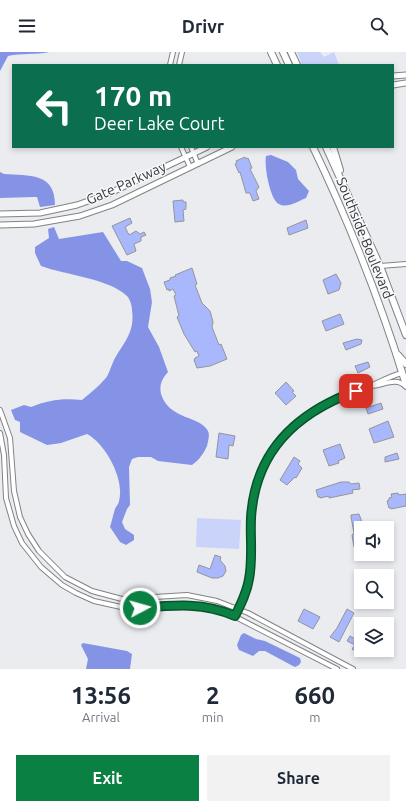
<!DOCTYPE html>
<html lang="en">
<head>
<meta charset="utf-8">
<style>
	body { margin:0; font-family:Ubuntu,sans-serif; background:#f2f2f3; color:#1f2937; height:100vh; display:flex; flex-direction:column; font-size:15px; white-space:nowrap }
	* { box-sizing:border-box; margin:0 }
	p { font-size:13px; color:#747a83 }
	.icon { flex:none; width:22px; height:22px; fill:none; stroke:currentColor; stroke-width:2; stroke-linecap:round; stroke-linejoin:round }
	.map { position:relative; height:617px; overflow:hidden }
	.sheet { display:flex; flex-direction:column; background:#fff; flex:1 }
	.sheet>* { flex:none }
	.hud { position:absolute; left:12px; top:12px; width:382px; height:84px; border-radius:0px; box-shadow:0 2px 6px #0003; background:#0b6e4f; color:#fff; overflow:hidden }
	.buttons { position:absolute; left:354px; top:469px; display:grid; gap:8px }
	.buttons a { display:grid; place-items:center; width:40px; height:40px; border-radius:0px; background:#fff; box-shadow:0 2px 6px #0003; font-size:20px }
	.pin { position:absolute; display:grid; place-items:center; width:34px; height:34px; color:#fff; margin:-17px; border-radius:8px; box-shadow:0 2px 6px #0006 }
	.me { position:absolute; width:44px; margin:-22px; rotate:84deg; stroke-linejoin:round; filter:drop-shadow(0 0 3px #0008) }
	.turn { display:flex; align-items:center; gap:14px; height:84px; padding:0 16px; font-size:18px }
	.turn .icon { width:52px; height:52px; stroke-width:2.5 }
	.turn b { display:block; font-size:28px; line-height:34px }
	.eta { display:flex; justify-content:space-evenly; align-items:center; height:68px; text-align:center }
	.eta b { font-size:24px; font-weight:600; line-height:28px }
	.cta { display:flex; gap:8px; margin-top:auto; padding:8px 16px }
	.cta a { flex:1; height:46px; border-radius:0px; background:#0b8043; color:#fff; font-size:16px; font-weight:600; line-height:46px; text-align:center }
	.cta a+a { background:#f2f2f3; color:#1f2937 }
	header { display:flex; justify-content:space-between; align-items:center; height:52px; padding:0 16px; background:#fff; font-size:18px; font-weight:600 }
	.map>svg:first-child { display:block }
</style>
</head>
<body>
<header><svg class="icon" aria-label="menu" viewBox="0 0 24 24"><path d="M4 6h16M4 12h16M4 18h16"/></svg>Drivr<svg class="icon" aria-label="search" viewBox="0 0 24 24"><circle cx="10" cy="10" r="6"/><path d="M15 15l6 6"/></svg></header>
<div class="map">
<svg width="406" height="617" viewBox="0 0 406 617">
	<rect width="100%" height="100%" fill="#ebecf0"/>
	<g fill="#cad3fa">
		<polygon points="297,0 320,0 324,5 334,0 339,13 302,13"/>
		<polygon points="197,466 241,468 239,497 196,495"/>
	</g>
	<g fill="#8493e6">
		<path d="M0 0H49C36 3 22 1 8 4L0 19Z"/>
		<path d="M271 103 288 110 296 118 298 127 309 139 306 146C298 149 287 157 279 152 270 148 264 114 266 104Z"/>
		<path d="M0 120 4 122C29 124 55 120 55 153L40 155 37 145H34L0 146Z"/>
		<path d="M54 175 59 187 103 180 121 209H127L142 216 150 237 152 250 148 275 159 295 168 320C162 327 159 333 161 342 169 368 201 364 208 379 210 383 208 389 207 394 204 401 199 408 192 413L158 409 151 405H138L132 407 129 415 130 453 127 457 122 470 125 477 134 483V488L126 493 120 490 110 475C112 469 113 463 115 457 116 454 119 452 119 449 125 428 106 392 87 382L61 391 47 393 20 380V370L15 368 11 358 24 353 31 355C48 348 63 346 82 348 90 341 98 335 105 327 109 323 111 314 114 308 124 290 135 281 132 258 132 254 130 247 127 244 108 226 65 223 41 214L35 201V195L49 186 48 177Z"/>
		<polygon points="244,581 256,587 265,589 300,606 301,610 299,613 295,615 291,613 265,599 259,599 253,604 239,598 237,593 241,583"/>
		<polygon points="83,591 127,599 132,602 130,617 86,617 88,607 81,593"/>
	</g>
	<g fill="#a9b8fd" stroke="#949599">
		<polygon points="245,105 246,107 248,106 252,116 250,117 259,135 256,139 259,147 253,149 250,141 246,141 240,120 239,121 235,112 237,111 236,109"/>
		<polygon points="183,148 183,150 186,150 186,157 183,158 184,169 175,170 173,149"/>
		<polygon points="130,166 132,171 125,175 129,183 136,179 140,182 144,180 146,183 141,185 141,189 134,192 136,199 127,203 112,174"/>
		<polygon points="306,168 308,176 289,183 287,176"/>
		<polygon points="192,216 197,232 195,233 202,251 210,259 213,270 212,275 219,293 221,292 227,307 210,314 197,316 194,308 195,306 199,304 197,299 195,300 184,282 177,265 179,264 174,244 176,243 173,237 169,239 169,237 167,238 164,230 170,228 170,226 176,224 175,223"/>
		<polygon points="336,222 341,231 339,238 328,242 323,228"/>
		<polygon points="340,262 344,272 326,279 322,269"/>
		<polygon points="357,287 362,288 361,292 346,298 343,291"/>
		<polygon points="368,310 370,315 358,321 355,314"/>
		<polygon points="286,330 294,339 292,340 296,344 286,353 275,341"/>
		<polygon points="381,351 383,357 368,362 366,356"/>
		<polygon points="388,369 394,385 374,391 369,377"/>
		<polygon points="219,381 235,384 233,394 229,393 228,407 216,405"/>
		<polygon points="340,392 345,406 338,409 339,411 329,414 323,398"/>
		<polygon points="397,401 399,407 385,410 385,405"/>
		<polygon points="294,405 300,409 298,412 302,416 296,426 295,425 287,433 280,428"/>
		<polygon points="341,430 349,430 351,432 359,431 360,437 352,438 353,441 329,446 329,444 320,446 320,445 318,445 316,438"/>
		<polygon points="398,441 399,443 406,442 406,454 391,457 391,456 389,456 387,449 389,448 389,446 392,445 391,442"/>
		<polygon points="359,462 363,473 362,476 361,476 361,494 354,495 352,483 354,481 351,465 351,463"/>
		<polygon points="215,503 221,505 220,508 225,514 226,519 223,524 218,526 212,526 197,520 199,513 210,517"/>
		<polygon points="304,557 320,565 313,577 298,569"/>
		<polygon points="347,557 354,561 339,590 330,585 337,576"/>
		<polygon points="361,581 361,598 363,598 361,602 352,597 355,593 347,589 350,584 357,588"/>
	</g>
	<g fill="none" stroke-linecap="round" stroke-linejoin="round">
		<g stroke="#828386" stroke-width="6">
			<g id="minor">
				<polyline points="170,13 173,0"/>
				<polyline points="179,13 182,0"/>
				<polyline points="181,95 190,115"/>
				<polyline points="191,95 198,112"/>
				<polyline points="380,214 406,212"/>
				<path d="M371 334C383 334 396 324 406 335"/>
				<polyline points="0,358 10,386 14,439 20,465 28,482 39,499 65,525 92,539 122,547 187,543 217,549 248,561 353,617"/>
				<polyline points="0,381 4,403 6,446 14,474 22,491 41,515 62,533 76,541 94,549 121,555 140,556 187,553 224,559 337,617"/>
				<path d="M235 564C241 552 247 540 249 527 253 507 250 486 251 466 254 418 282 373 326 351 340 344 354 340 368 335 380 330 390 324 402 321"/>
			</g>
		</g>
		<g stroke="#828386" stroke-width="7">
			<g id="major">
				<polyline points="393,24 406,23"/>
				<polyline points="393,33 406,31"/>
				<polyline points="0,162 40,161 77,153 108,142 207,95"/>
				<polyline points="0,173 34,172 80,164 112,153 232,95"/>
			</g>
		</g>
		<g stroke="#828386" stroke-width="8">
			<g id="highway">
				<polyline points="271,0 277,13"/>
				<polyline points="283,0 289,13"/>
				<polyline points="291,0 297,13"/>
				<path d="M313 95C350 172 381 251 406 333"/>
				<polyline points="326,95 380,214 406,283"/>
				<polyline points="333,95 340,118"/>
				<polyline points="398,303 406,312"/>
			</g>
		</g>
		<use href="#minor" stroke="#fff" stroke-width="4"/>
		<use href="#major" stroke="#fff" stroke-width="5"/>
		<use href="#highway" stroke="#fff" stroke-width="6"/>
	</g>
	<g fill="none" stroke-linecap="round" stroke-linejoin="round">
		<g stroke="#07532c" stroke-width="10">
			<path id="route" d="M140 556C174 553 204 550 235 564 241 552 247 540 249 527 253 507 250 486 251 466 255 399 296 361 356 339"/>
		</g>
		<use href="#route" stroke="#0b8043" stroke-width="7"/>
	</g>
	<g text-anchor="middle" stroke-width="3" stroke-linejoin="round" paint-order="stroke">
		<g font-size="14" fill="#363738" stroke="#f8f9fd">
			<text transform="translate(126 131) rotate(-24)" y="5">Gate Parkway</text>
			<text transform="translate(365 186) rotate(68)" y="5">Southside Boulevard</text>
		</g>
	</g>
</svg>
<div class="buttons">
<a><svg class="icon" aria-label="sound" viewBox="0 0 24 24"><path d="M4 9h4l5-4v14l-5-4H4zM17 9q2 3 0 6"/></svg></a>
<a><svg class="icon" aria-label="search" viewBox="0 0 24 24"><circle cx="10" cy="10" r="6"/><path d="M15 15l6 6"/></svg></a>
<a><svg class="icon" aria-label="layers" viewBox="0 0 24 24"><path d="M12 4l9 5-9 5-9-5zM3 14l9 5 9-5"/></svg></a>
</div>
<div class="pin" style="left:356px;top:339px;background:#d93025"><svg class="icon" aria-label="arrive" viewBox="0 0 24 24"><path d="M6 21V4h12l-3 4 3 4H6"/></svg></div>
<svg class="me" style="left:140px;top:556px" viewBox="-20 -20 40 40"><circle r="17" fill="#0b8043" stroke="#fff" stroke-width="3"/><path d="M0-11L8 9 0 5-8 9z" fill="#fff"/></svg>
<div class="hud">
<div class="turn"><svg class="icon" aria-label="left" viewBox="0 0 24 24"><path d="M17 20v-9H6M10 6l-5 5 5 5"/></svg><div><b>170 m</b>Deer Lake Court</div></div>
</div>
</div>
<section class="sheet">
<div class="eta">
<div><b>13:56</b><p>Arrival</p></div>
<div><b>2</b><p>min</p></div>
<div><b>660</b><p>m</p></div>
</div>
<div class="cta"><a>Exit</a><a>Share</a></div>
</section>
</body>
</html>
